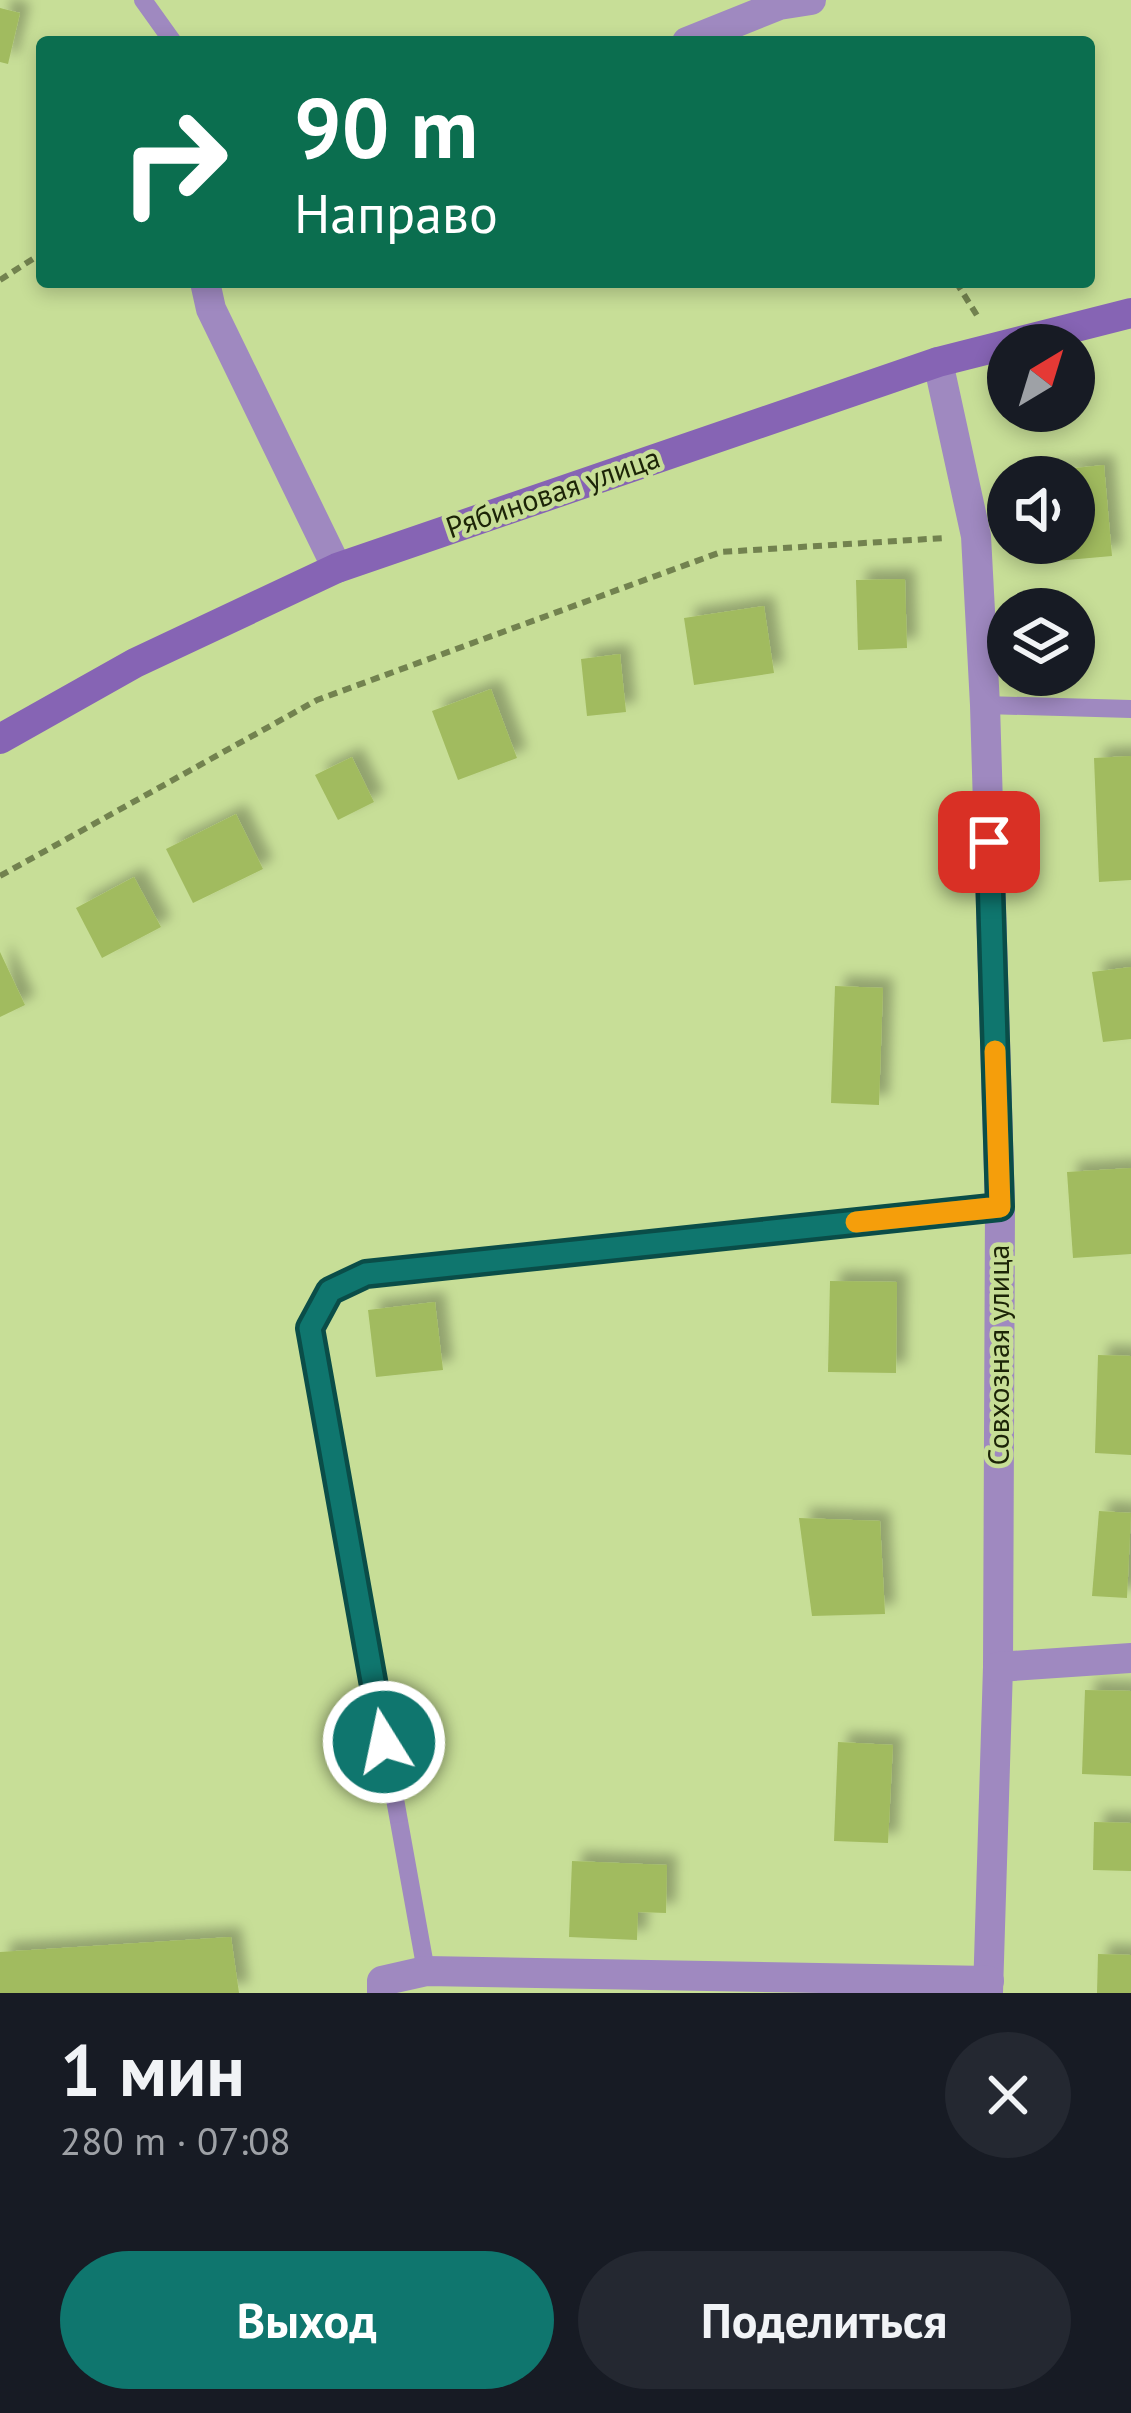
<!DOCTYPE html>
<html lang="ru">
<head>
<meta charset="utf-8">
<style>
	body { margin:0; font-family:"PT Sans",sans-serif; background:#242831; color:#f1f3f6; height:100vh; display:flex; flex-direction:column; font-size:45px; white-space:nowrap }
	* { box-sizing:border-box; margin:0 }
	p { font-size:39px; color:#9ea1a6 }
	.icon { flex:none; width:66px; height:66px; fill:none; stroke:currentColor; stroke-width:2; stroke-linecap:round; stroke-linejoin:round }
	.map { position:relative; height:1993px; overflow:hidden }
	.details { display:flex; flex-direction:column; background:#171b24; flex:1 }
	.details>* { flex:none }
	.hud { position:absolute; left:36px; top:36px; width:1059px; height:252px; border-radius:12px; box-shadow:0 6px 18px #0003; background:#0b6e4f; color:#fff; overflow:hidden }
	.needle { width:78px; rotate:38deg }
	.fabs { position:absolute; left:987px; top:324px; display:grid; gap:24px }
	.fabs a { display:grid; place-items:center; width:108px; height:108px; border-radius:50%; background:#171b24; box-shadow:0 6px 18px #0003; font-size:60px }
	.pin { position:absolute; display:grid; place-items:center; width:102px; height:102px; color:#fff; margin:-51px; border-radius:24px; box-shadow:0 6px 18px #0006 }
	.me { position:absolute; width:132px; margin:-66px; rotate:350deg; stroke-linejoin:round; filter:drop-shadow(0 0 9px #0008) }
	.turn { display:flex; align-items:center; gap:42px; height:252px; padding:0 60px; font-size:54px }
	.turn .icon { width:156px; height:156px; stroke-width:2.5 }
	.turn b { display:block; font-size:84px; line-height:102px }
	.round { display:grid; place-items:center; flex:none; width:126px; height:126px; border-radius:63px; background:#242831 }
	.headline { display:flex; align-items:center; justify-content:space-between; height:204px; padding:0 60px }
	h1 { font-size:72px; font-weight:700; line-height:90px }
	.cta { display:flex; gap:24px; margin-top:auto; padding:24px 60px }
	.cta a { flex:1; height:138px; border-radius:72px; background:#0f766e; color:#fff; font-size:48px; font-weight:700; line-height:138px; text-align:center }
	.cta a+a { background:#242831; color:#f1f3f6 }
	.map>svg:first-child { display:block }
</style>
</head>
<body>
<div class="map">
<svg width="1131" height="1993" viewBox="0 0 1131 1993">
	<defs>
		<filter id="shadow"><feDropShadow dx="10" dy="-10" stdDeviation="6" flood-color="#0004"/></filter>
	</defs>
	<rect width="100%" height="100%" fill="#c7de97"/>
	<g fill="#a1bb5f" filter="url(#shadow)">
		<polygon points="0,8 20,13 8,64 0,62"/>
		<polygon points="1104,465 1112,556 1033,563 1031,543 1074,543 1074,477 1017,477 1017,474"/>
		<polygon points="905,579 907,648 858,650 856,580"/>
		<polygon points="764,606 774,673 694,685 684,618"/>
		<polygon points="620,654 626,712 587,716 581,659"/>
		<polygon points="491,689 517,758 458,780 432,711"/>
		<polygon points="1131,756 1131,880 1099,882 1094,758"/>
		<polygon points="352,757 374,802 338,820 315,775"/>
		<polygon points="236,814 263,869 193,903 166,849"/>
		<polygon points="134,877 161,927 102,958 76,908"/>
		<polygon points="0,952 25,1005 0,1017"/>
		<polygon points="1131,967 1131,1039 1103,1042 1092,972"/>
		<polygon points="835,986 883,988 879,1105 831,1103"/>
		<polygon points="1131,1168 1131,1254 1073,1258 1067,1172"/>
		<polygon points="830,1281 897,1282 896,1373 828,1372"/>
		<polygon points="435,1302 443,1370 376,1377 368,1310"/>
		<polygon points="1098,1355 1131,1356 1131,1455 1095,1453"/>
		<polygon points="1099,1511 1131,1513 1127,1598 1092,1596"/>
		<polygon points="799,1518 880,1521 885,1614 812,1616"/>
		<polygon points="1085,1690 1131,1691 1131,1776 1082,1774"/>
		<polygon points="838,1742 893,1745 888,1843 834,1841"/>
		<polygon points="1094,1822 1131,1823 1131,1871 1093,1870"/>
		<polygon points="572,1861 667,1865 666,1913 638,1912 637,1940 569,1937"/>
		<polygon points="231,1937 239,1993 0,1993 0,1952"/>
		<polygon points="1098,1954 1131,1955 1131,1993 1097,1993"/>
	</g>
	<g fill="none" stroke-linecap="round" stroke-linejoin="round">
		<g stroke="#72824f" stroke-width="6" stroke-dasharray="9 6" stroke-linecap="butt">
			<polyline points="0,280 42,253"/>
			<polyline points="956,282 978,317"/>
			<polyline points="0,876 317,700 721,552 944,538"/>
		</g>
		<g stroke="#9f89c0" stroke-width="18">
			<polyline points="143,0 173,42"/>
			<polyline points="985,705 1131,709"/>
			<polyline points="426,1971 310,1328 330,1291 366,1273 1000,1207"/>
		</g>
		<g stroke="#9f89c0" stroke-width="30">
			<polyline points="687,42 779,5 811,0"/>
			<polyline points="205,282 211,309 337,568"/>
			<polyline points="938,362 976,536 985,705 1000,1207 998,1667 988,1993"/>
			<polyline points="998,1667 1131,1658"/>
			<polyline points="382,1993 382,1981 426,1971 989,1981"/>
		</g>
		<polyline stroke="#8664b4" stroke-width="30" points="0,739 135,663 337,568 938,362 1131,313"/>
	</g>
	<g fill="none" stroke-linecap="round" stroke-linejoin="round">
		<g stroke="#0a4d48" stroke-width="30">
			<polyline id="route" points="384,1742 310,1328 330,1291 366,1274 1000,1207 989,842"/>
		</g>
		<use href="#route" stroke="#0f766e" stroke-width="21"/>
		<polyline stroke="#f59e0b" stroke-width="21" points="856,1222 1000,1207 995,1051"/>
	</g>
	<g text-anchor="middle" stroke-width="9" stroke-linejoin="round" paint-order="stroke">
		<g font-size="30" fill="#1c2407" stroke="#c7de97">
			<text transform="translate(553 493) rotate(-19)" y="10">Рябиновая улица</text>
			<text transform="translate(999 1355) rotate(-90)" y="10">Совхозная улица</text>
		</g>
	</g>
</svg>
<div class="fabs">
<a><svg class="needle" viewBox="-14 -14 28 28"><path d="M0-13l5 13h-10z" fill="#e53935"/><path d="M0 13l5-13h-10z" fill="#9ea1a6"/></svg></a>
<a><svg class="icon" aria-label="sound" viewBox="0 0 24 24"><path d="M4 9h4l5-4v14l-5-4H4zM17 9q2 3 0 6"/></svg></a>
<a><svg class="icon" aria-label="layers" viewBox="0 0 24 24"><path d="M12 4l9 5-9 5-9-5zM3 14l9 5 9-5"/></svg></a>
</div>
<div class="pin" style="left:989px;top:842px;background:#d93025"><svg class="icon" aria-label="arrive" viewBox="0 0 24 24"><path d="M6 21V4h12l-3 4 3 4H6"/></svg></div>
<svg class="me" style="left:384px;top:1742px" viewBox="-20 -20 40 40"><circle r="17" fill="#0f766e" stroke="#fff" stroke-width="3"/><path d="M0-11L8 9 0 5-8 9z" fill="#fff"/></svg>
<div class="hud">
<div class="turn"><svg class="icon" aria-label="right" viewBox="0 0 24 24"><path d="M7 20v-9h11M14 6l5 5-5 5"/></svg><div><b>90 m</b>Направо</div></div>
</div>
</div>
<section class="details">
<div class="headline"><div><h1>1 мин</h1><p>280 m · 07:08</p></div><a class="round"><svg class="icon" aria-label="close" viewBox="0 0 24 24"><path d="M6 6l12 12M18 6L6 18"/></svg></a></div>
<div class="cta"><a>Выход</a><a>Поделиться</a></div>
</section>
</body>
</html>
